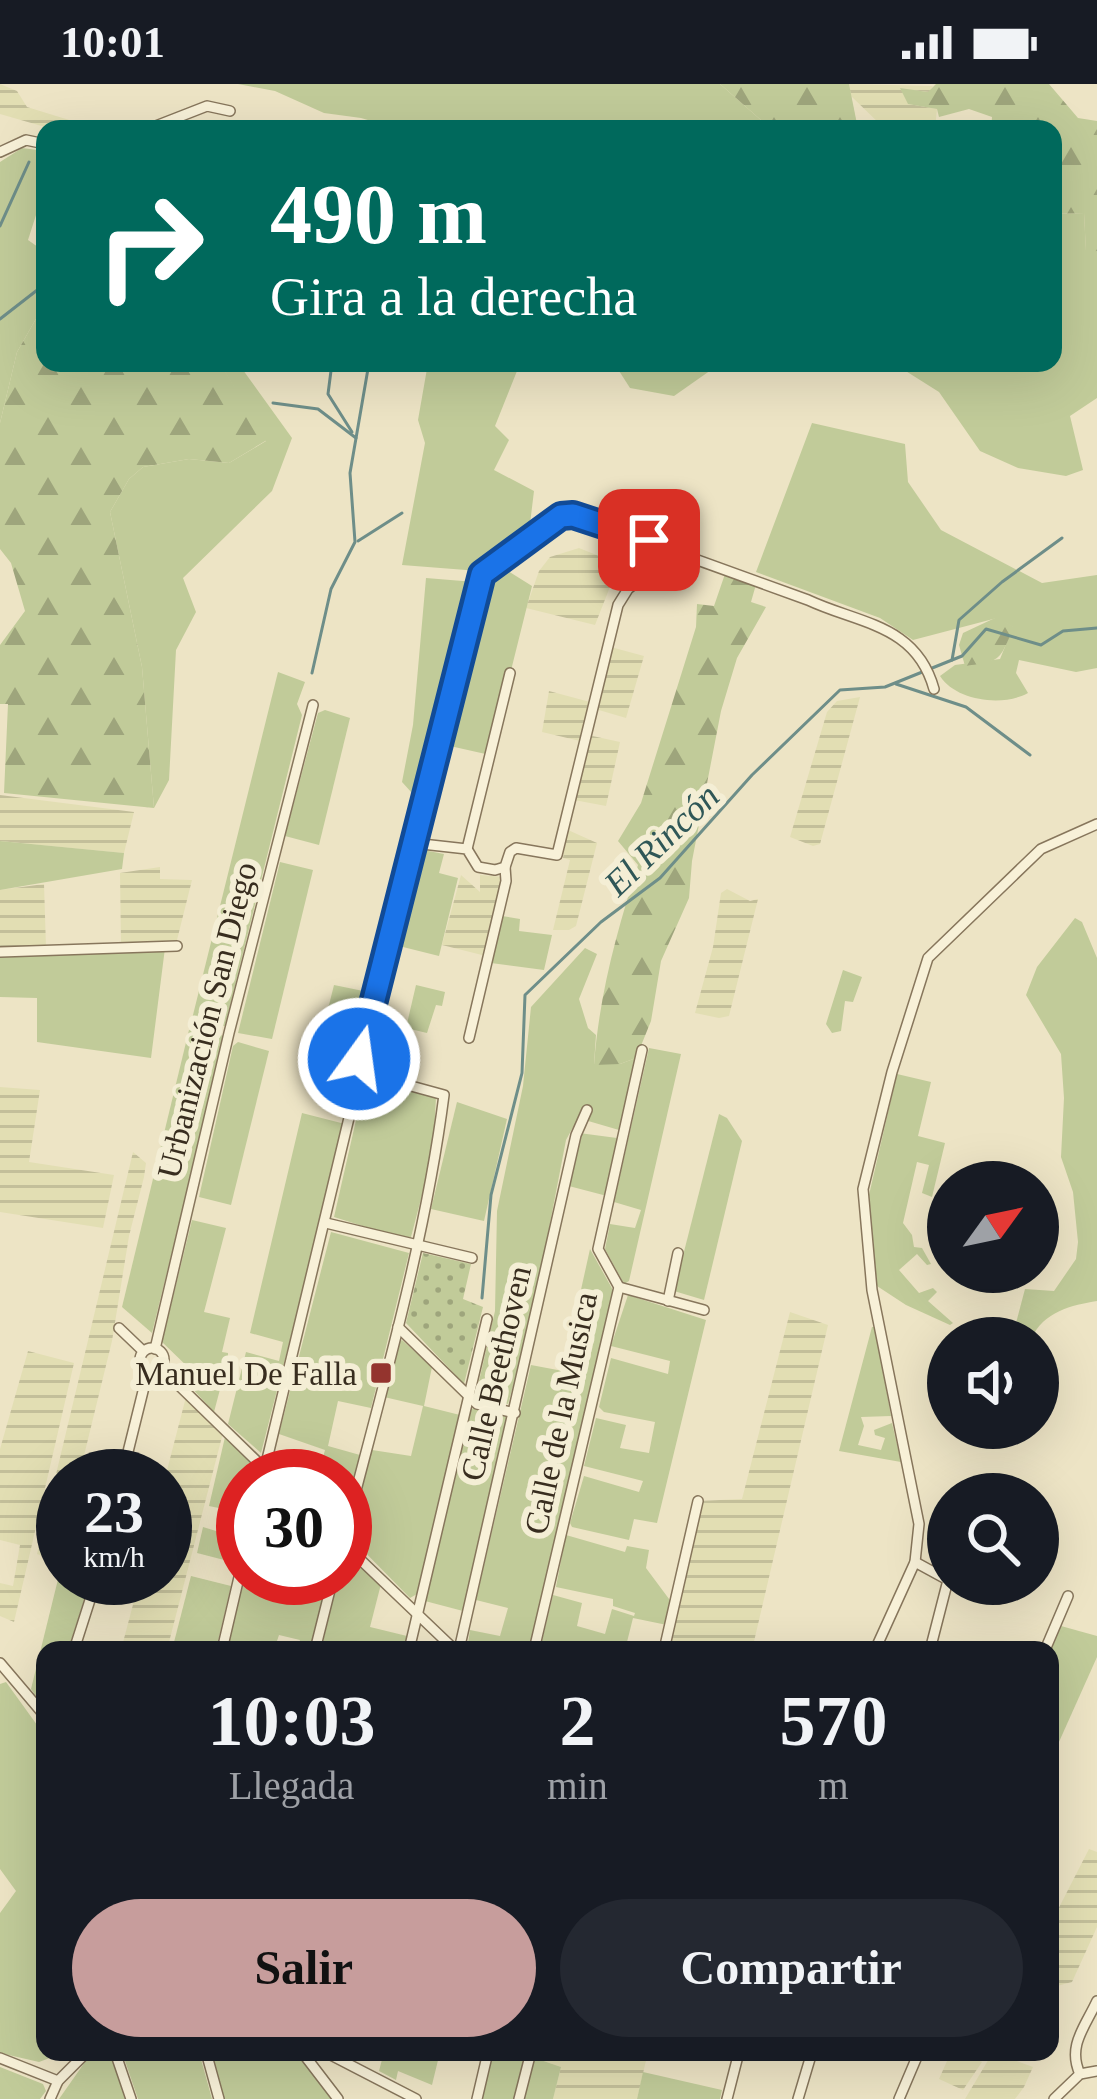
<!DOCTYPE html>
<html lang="es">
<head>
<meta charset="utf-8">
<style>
	body { margin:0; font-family:"Times New Roman",serif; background:#242831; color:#f1f3f6; height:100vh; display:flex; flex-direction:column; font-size:45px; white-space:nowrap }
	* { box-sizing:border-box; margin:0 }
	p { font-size:39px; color:#9ea1a6 }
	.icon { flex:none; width:66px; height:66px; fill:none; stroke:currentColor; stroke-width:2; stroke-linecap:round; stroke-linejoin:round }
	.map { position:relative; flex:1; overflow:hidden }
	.drawer { position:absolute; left:36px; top:1557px; width:1023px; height:420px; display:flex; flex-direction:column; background:#171b24; border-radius:24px; box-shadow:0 12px 48px #0002 }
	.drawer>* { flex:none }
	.hud { position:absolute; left:36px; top:36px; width:1026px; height:252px; border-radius:24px; box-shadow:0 12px 48px #0002; background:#00695c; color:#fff; overflow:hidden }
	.needle { width:78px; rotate:57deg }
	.fabs { position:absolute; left:927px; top:1077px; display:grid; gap:24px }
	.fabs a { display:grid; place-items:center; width:132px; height:132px; border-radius:50%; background:#171b24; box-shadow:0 12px 48px #0002; font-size:60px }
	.speed { position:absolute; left:36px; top:1365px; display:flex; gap:24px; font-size:60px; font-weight:700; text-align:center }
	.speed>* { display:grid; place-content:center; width:156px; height:156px; border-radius:50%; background:#171b24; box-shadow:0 12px 48px #0002; line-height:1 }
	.speed small { font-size:30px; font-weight:400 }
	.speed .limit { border:18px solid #d22; background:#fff; color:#111 }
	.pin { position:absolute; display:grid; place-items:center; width:102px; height:102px; color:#fff; margin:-51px; border-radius:24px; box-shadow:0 6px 18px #0006 }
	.me { position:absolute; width:132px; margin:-66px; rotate:14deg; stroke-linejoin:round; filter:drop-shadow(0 0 9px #0008) }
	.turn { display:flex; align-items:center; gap:42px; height:252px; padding:0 36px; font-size:54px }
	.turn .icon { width:156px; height:156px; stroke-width:2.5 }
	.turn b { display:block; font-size:84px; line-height:102px }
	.eta { display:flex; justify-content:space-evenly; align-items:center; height:204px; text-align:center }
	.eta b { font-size:72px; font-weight:700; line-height:84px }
	.cta { display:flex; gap:24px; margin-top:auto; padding:24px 36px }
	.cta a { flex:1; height:138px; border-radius:72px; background:#c79d9c; color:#111; font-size:48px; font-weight:700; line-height:138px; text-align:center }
	.cta a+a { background:#242831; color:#f1f3f6 }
	.status { display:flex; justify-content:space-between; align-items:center; height:84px; padding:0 60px; background:#171b24; direction:ltr }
	.status svg { height:33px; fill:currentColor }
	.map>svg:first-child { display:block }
</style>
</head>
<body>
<div class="status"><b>10:01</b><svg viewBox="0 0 49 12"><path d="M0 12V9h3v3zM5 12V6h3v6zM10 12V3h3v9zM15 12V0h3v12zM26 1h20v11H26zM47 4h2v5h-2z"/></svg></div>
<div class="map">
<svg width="1097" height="2015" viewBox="0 0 1097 2015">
	<defs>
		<pattern id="farmland-rules" width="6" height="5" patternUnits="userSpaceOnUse" patternTransform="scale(3)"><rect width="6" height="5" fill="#e2deb3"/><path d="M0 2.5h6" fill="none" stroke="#c3bf9a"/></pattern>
		<pattern id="forest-firs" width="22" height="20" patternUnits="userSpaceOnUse" patternTransform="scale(3)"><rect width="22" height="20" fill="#c1cb99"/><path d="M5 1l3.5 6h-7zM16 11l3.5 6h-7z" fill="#9ea57c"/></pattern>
		<pattern id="park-dots" width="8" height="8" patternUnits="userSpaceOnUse" patternTransform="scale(3)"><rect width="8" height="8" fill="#c1cb99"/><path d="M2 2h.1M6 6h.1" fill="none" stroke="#9ea57c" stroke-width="1.8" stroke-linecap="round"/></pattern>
	</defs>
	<rect width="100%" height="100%" fill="#ede4c5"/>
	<g fill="url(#farmland-rules)">
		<polygon points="0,0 17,7 27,23 79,39 74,45 52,45 0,30"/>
		<polygon points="849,0 933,2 929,8 901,5 909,20 937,25 935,45 885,45 851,12"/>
		<polygon points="579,464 619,480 595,541 526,524 539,487 550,473"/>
		<polygon points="607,562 644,572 626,634 592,624"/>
		<polygon points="549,607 590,618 580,657 542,648"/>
		<polygon points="860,613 820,760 813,762 790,753 827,628 837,617"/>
		<polygon points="588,651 620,658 606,722 574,716"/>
		<polygon points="0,711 134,728 124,769 0,757"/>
		<polygon points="568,746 597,759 576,842 569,846 553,846 570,776 563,774"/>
		<polygon points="160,783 160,795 192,796 177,856 174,859 121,861 120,789"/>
		<polygon points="461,791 480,808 480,791 503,793 486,872 442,861"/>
		<polygon points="44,800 46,863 0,863 0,806"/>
		<polygon points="727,805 750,817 758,815 729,932 719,934 695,929 713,863 721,809"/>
		<polygon points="0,1003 40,1006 29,1078 114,1091 103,1144 0,1128"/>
		<polygon points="133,1068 146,1079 144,1093 129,1152 112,1257 79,1392 63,1392 60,1478 37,1470"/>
		<polygon points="790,1228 828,1241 752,1566 668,1566 698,1417 742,1415"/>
		<polygon points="28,1267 74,1279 14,1538 0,1532 0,1499 13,1502 20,1461 0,1456 0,1365"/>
		<polygon points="187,1309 224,1345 167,1566 121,1566 140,1494 165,1494 165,1394"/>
		<polygon points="1089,1765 1097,1768 1097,1843 1072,1898 1053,1903 1050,1841"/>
		<polygon points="534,1968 648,1968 637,2015 553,2015 561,1983 532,1973"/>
		<polygon points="951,1968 962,1968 982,1978 963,2006 939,1995"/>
		<polygon points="993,1968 1033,1983 1024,2003 1015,2015 965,2015"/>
	</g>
	<g fill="#c1cb99">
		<polygon points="238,0 720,0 771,45 399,45 361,34 324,29 275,7"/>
		<polygon points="22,64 45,67 45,103 28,156 45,168 45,219 17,268 0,339 0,78"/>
		<polygon points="1084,129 1086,167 1097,166 1097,314 1070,332 1083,386 1066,392 1018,384 980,367 939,308 893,279 1053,279 1053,130"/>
		<polygon points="428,279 519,282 495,342 509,356 494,386 534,407 529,448 479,487 402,481 425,359 418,336"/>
		<polygon points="614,279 721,279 674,312 630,304"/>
		<polygon points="243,286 292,354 272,407 183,494 196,528 176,566 169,696 154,724 142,583 110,428 129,395 143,383 189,375 229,379 266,357 225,288"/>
		<path d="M812 339 905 360 908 398 941 446 1042 499 1097 491V584L1076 588 1019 576 1016 589 1028 609C1003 623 956 617 940 592L955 581 1000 575 1013 543 997 534 913 556 880 534 756 488Z"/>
		<polygon points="508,487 532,502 490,671 450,662 432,663 412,709 402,698 413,641 426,494 487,499"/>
		<polygon points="278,588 305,598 297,620 302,631 225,942 192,935"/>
		<polygon points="325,626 350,634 319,761 285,752 318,629"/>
		<polygon points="0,757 124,769 122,785 0,806"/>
		<polygon points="418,765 444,770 439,789 458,794 439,872 395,861"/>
		<polygon points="280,778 313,786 272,955 238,949"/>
		<polygon points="502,832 520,835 519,847 552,851 544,886 491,879"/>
		<path d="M1075 834 1082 838 1097 874V1217C1072 1221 1043 1228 1032 1254H1012L1025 1205 1054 1207 1076 1175 1078 1158 1073 1108 1061 1073 1064 1014 1061 970 1026 911 1037 883Z"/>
		<polygon points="165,864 151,974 37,958 37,914 0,913 0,868"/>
		<polygon points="585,864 597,870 579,915 588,944 596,951 594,980 620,980 636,974 619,1046 578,1034 566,1056 531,1238 508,1320 482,1314 477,1306 495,1227 497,1127 523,1002 531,923"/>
		<polygon points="843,886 862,893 853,918 845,917 841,947 832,949 826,940"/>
		<polygon points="334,901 373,909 360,948 332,940 327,966 348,973 350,967 356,968 349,980 317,969"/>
		<polygon points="416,901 445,908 442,922 436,921 427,949 406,944"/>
		<polygon points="372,942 402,951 392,990 367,983 364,976"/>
		<polygon points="189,946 225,952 152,1249 122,1223"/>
		<polygon points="238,958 269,967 231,1121 199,1113 233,962"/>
		<polygon points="649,964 681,970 629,1197 624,1200 605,1165 610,1140 635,1144 641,1126 614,1118"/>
		<polygon points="897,990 931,998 918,1052 945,1059 932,1113 922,1109 929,1081 917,1078 903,1139 912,1151 914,1163 922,1164 931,1180 927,1181 917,1170 899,1186 919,1209 933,1204 937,1208 928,1217 953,1239 950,1241 906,1221 877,1202 869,1111"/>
		<polygon points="371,996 436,1013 433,1069 411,1153 404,1155 334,1133 364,1001"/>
		<polygon points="457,1018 507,1035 484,1137 431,1125"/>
		<polygon points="302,1029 345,1040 261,1369 228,1340 246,1268 279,1277 283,1258 250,1249"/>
		<polygon points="719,1030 727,1034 742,1057 704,1216 674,1207"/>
		<polygon points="579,1049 617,1054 607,1112 565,1101"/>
		<polygon points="192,1136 226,1144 204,1228 230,1234 222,1268 228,1269 228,1275 214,1328 188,1300 191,1286 162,1258"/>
		<polygon points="331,1148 409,1169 371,1324 338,1317 328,1362 360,1371 345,1431 345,1392 318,1392 325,1366 279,1350"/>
		<polygon points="590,1165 614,1208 529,1566 467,1566 470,1546 500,1552 508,1524 476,1516 531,1281 563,1287"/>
		<polygon points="628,1211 706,1236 657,1439 634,1435 629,1456 572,1443 570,1439 584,1392 639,1408 643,1397 584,1382 596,1334 626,1341 620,1364 649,1369 655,1338 604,1328 599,1323 611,1274 668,1290 670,1277 611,1262"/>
		<polygon points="872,1243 875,1243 891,1332 861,1333 864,1342 858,1361 881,1366 885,1354 875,1351 874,1346 892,1339 901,1378 839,1367"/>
		<polygon points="402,1256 432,1283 424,1322 460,1331 417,1510 410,1514 350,1453 372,1366 411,1372 423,1322 384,1313 398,1259"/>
		<polygon points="483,1323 508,1332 463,1527 425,1517 469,1331 471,1325"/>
		<polygon points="225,1353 259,1387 258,1392 243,1392 243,1429 209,1422"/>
		<polygon points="203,1443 242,1455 236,1479 197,1469"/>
		<polygon points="566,1451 625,1468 627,1462 649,1466 646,1484 672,1519 667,1541 633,1534 625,1566 557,1566 541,1561 553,1511 582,1519 577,1542 605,1550 612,1525 634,1532 635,1529 613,1522 613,1515 556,1503"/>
		<polygon points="353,1474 381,1500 370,1543 407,1552 403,1566 321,1566 338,1494 345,1494 345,1476"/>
		<polygon points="63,1475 63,1494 91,1494 68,1566 45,1566 45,1625 31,1605"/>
		<polygon points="191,1492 231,1502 216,1566 172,1566"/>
		<polygon points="244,1494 329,1494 312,1566 297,1566 300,1556 279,1551 274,1566 226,1566"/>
		<polygon points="1061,1542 1097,1552 1097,1573 1050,1678 1050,1568"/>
		<polygon points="6,1598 45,1652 45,1968 66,1968 39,1978 0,1969 0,1829 16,1807 0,1785 0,1600"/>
		<polygon points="92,1968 111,1968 126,2015 59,2015"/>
		<polygon points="122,1968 199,1968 212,2015 138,2015"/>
		<polygon points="210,1968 297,1968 334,2015 223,2015"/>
		<polygon points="384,1968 440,1968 432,2001 398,1987 396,1996 379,1987"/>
		<polygon points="492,1968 527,1968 516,2015 481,2015"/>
		<polygon points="532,1973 561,1983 553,2015 522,2015"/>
		<polygon points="0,1983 43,2000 46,2007 40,2015 0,2015"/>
		<polygon points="643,1988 722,2006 720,2015 637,2015"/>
	</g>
	<g fill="url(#forest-firs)">
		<polygon points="720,0 849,0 858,45 771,45"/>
		<polygon points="936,0 1049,0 1078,34 1097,37 1097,167 1086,168 1084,129 1053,130 1053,45 991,45 992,33 969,25 939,33 937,25 908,20 900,4 928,8"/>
		<polygon points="45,219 45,279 220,279 267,356 229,379 189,375 143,383 129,395 110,428 142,583 154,724 4,709 8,620 0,620 0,561 25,527 11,479 0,465 0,339 17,268"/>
		<path d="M726 487 757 497 751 518 766 523 737 574 721 627 692 777 689 814 661 877 651 937 636 974 620 980 594 981C599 912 617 846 638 781L618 757 641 719 696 543 697 520 714 522Z"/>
		<path d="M997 533 1014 543C999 576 1003 577 965 582L959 561 963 549Z"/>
	</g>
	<polygon fill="url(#park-dots)" points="423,1169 471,1180 463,1215 483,1223 464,1300 406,1239"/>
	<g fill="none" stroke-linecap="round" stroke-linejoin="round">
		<g stroke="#6e8e89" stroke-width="3">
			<polyline points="0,142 29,78"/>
			<polyline points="0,235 45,200"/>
			<polyline points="332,279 328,310 352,348"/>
			<polyline points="273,319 318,325 356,354"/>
			<polyline points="358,457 402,429"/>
			<polyline points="952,576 959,536 1002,498 1062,454"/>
			<polyline points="312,589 331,505 355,458 350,389 369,279"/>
			<polyline points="896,600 966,623 1030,671"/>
			<polyline points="482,1214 491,1111 522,989 525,911 601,838 660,794 752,691 840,606 885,603 962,572 986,545 1041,561 1063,547 1097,544"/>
		</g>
		<g stroke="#87765c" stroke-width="12">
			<g id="minor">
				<polyline points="148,45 207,22 230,27"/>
				<polyline points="0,68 26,56 45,60"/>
				<polyline points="413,759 467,765 478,783 495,786 505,783 510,768 516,764 557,771 618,521 628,505 656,483"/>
				<polyline points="467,765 510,589"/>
				<polyline points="0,868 177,862"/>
				<polyline points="469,954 506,797 505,783"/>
				<polyline points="326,1139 472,1174"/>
				<polyline points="619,1203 704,1226"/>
				<polyline points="668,1217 678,1169"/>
				<polyline points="398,1243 477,1320 515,1329"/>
				<polyline points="119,1244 143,1267"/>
				<circle cx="152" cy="1276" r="12"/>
				<polyline points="155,1265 229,949 313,621"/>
				<polyline points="161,1284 272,1392"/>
				<polyline points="122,1392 148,1287"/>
				<path d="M263 1392 360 988 359 975 482 490 561 432 573 431 808 516C859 540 916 540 934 605"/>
				<path d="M345 1449C382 1304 425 1159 444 1011L360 988"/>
				<polyline points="345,1461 455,1566"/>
				<polyline points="915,1478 948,1496 930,1566"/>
				<polyline points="957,1500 998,1515 1005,1513 1009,1500"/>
				<polyline points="74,1566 97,1494"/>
				<polyline points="222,1566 243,1476"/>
				<polyline points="315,1566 333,1494"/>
				<polyline points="409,1566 487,1235"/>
				<polyline points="459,1566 576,1051 587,1026"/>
				<polyline points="534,1566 619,1203 598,1165 642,966"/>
				<polyline points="664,1566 698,1417"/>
				<polyline points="875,1566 915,1478 919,1440 872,1206 863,1105 892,988 928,874 1041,765 1097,740"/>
				<polyline points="1045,1566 1068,1512"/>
				<polyline points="0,1579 45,1632"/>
				<polyline points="115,1968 131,2015"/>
				<polyline points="206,1968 219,2015"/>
				<polyline points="302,1968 338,2015"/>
				<polyline points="325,1968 416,2015"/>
				<polyline points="0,1974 58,1997"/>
				<path d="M1080 1990C1067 1962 1085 1943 1097 1917"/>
				<polyline points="50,2015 58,1997 87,1968"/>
				<polyline points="477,2015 488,1968"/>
				<polyline points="519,2015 531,1968"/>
				<polyline points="727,2015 739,1968"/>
				<polyline points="798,2015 812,1968"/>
				<polyline points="899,2015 919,1968"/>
				<polyline points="1054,2015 1080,1990 1097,1987"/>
			</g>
		</g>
		<use href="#minor" stroke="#f8f1d8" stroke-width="9"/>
	</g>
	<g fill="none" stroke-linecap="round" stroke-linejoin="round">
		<g stroke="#114b97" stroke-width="30">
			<polyline id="route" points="359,975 482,490 561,432 573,431 649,456"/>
		</g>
		<use href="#route" stroke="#1a73e8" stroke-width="21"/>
	</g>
	<rect fill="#94342e" stroke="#f4eed5" stroke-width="4.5" x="369" y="1277" width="24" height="24" rx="6"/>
	<g text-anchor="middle" stroke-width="12" stroke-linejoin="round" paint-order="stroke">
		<g font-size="33" fill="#382d1f" stroke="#f4eed5">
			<text transform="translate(206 936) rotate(-76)" y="12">Urbanización San Diego</text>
			<text transform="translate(495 1289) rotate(-77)" y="12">Calle Beethoven</text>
			<text transform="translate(560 1329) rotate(-78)" y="12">Calle de la Musica</text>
		</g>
		<g font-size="33" fill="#382d1f" stroke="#f4eed5" text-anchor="end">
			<text x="357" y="1301">Manuel De Falla</text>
		</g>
		<g font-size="36" font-style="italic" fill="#2f5757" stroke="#f4eed5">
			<text transform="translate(661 755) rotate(-44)" y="13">El Rincón</text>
		</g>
	</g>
</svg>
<div class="fabs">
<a><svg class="needle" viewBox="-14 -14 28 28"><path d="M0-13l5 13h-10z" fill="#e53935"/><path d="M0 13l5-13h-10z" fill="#9ea1a6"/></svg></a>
<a><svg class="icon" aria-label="sound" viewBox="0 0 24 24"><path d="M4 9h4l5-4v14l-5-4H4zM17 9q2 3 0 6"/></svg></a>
<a><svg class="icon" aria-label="search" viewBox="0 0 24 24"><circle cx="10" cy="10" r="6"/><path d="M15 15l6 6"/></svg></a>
</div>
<div class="speed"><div>23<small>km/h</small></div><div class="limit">30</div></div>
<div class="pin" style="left:649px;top:456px;background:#d93025"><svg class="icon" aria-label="arrive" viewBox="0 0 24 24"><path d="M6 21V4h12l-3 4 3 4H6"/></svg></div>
<svg class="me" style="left:359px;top:975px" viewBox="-20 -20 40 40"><circle r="17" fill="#1a73e8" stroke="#fff" stroke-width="3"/><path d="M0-11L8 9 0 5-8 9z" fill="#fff"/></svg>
<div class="hud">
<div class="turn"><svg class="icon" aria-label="right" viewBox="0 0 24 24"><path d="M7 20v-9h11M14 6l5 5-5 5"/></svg><div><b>490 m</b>Gira a la derecha</div></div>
</div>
<section class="drawer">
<div class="eta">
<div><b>10:03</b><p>Llegada</p></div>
<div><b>2</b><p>min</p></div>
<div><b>570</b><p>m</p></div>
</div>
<div class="cta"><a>Salir</a><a>Compartir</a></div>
</section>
</div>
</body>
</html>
